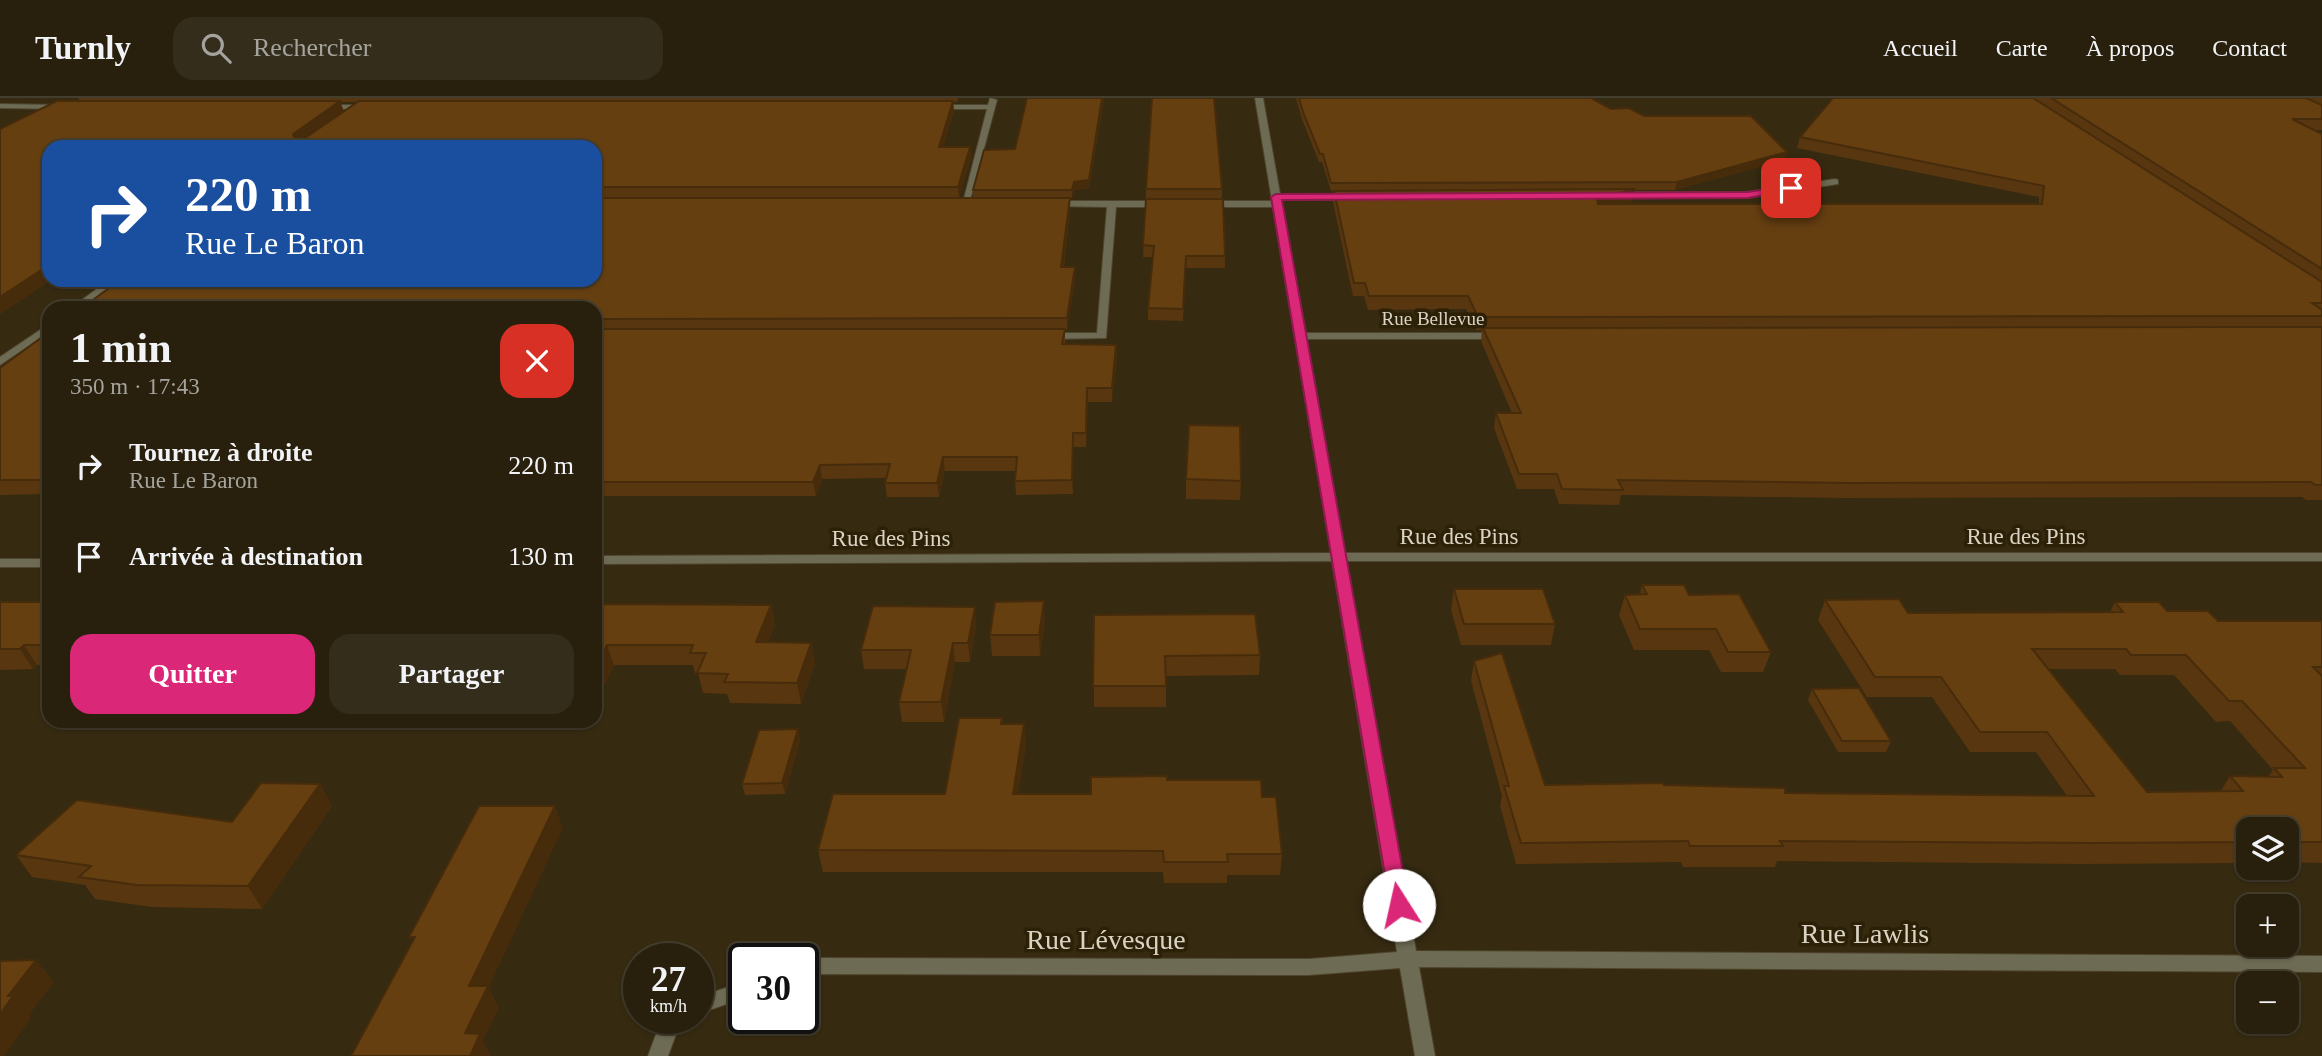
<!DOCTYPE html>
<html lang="fr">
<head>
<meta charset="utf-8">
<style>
	body { margin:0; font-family:Georgia,serif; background:#342d1b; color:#f1f3f6; height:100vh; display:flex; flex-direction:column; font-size:26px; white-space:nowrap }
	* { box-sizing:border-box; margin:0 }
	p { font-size:23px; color:#a5a39d }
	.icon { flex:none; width:38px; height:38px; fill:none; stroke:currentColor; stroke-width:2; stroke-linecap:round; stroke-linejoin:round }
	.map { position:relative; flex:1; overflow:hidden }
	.panel { position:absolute; left:42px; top:203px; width:560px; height:427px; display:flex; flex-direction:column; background:#28200d; border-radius:21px; box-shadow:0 2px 5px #0004,0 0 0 2px #443e2e }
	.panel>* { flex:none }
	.banner { position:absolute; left:42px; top:42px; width:560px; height:147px; border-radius:21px; box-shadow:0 2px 5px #0004,0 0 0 2px #443e2e; background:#1a4fa0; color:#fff; overflow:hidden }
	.tools { position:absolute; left:2236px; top:719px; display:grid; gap:14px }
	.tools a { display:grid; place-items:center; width:63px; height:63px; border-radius:14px; background:#28200d; box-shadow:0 2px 5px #0004,0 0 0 2px #443e2e; font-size:35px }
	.speed { position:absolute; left:623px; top:845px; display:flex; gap:14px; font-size:35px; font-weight:700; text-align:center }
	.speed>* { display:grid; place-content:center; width:91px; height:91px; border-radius:50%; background:#28200d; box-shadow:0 2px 5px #0004,0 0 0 2px #443e2e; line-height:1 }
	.speed small { font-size:18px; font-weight:400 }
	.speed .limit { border:4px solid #111; border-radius:10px; background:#fff; color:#111 }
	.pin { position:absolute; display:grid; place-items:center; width:60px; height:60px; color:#fff; margin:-30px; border-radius:14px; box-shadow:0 4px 10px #0006 }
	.me { position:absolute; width:77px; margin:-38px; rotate:350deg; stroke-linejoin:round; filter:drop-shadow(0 0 5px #0008) }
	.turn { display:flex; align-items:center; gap:24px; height:147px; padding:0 28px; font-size:32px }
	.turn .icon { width:91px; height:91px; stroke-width:2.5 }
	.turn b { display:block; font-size:49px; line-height:60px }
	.round { display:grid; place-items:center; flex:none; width:74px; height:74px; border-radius:21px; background:#342d1b }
	.head { display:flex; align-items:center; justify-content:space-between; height:119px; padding:0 28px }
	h1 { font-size:42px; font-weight:700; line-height:52px }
	.button { display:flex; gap:14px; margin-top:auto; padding:14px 28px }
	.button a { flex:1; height:80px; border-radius:21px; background:#db2777; color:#fff; font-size:28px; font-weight:700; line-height:80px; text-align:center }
	.button a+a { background:#342d1b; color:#f1f3f6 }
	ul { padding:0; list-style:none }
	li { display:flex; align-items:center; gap:21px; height:91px; padding:0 28px }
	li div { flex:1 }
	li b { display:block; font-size:26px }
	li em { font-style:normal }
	header { display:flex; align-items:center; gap:42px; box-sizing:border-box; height:98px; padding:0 35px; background:#28200d; border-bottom:2px solid #443e2e }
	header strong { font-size:33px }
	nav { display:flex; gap:38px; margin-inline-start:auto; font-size:24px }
	.search { width:490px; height:63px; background:#342d1b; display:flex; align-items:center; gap:18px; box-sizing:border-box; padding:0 24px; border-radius:21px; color:#a5a39d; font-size:26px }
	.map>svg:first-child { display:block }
</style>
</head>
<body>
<header>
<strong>Turnly</strong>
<div class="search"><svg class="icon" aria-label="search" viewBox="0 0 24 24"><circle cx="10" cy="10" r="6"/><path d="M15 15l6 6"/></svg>Rechercher</div>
<nav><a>Accueil</a><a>Carte</a><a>À propos</a><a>Contact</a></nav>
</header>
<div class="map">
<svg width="2322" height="958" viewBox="0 0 2322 958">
	<rect width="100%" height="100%" fill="#362a11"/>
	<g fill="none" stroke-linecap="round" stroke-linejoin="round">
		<g stroke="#50452e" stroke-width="2">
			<g id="minor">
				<polygon points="990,0 997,2 969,106 962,108 987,11 936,11 932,9 936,7 988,7"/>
				<polygon points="1255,0 1263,0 1280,96 1352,96 1356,99 1352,102 1281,102 1305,235 1498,235 1503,238 1498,241 1306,241 1345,455 2322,455 2322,463 1346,463 1416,853 2322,858 2322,874 1419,869 1435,958 1415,958 1400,870 1309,877 816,876 803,880 803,864 816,860 1309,861 1397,854 1332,463 595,466 595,458 1331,455 1273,109 1205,109 1201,106 1205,103 1272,103"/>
				<polygon points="0,6 62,7 66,9 62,11 0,10"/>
				<polygon points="324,7 370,7 374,9 370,11 321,11 321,7"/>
				<polygon points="1835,81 1838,82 1838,86 1747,100 1617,100 1613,97 1617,94 1747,94"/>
				<polygon points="1051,103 1164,103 1168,106 1164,109 1116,109 1106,240 1048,241 1043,238 1048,235 1097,235 1107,109 1048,108 1047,106"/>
				<polygon points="109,182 120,182 83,210 71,210"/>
				<polygon points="49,226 49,234 0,267 0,259"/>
				<rect x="0" y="461" width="49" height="8"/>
				<polygon points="744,884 744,900 698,916 698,899"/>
				<polygon points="662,920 682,920 668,958 648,958"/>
			</g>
		</g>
		<use href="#minor" fill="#6d6b53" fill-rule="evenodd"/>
	</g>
	<g fill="#58360f" fill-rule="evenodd">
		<path d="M78 0H958L957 4H953L954 14 943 49H970L971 59 959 100H973V92L984 52 1015 51 1027 0H1104L1089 90 1074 92 1072 100H1070V112L1064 169H1075V181L1067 232H1065V246L1116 247 1117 260 1112 304H1088L1086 349H1073V396L1016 397 1015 383 1016 373H945L939 399H887L885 385 886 380 822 381 816 398H595V210H82L120 182H595V49H49V182H51L0 216V31L57 3H80ZM340 4H359L330 24 344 14Z"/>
		<polygon points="1296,0 1591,0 1611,11 1644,18 1785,62 1675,92 1635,92 1633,103 1621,106 2039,106 2039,99 1797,50 1800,39 1833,0 2322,0 2322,32 2313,32 2322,36 2322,402 2306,402 2302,399 1845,400 1621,397 1619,407 1559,406 1554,391 1517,391 1494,330 1496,315 1512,315 1481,243 1482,232 1476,232 1466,211 1368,212 1364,198 1353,198 1333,104 1334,93 1331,93 1322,64 1319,64 1302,21"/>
		<rect x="1146" y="91" width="76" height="9"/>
		<polygon points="1146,101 1225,158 1225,170 1186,170 1183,223 1148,222 1148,210 1153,159 1143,159"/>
		<polygon points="49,234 49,396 0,397 0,270"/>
		<polygon points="1186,381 1241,383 1240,402 1186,401"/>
		<polygon points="1642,487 1689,497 1771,554 1763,574 1721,574 1709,552 1634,552 1619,517 1625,497 1640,496"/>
		<polygon points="1454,491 1555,526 1551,547 1461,547 1451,512"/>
		<path d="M1825 502 1908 515 2110 514 2115 504 2167 513 2218 523H2322V765L2287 764V732H2249V765L2079 766 1777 763 1775 769H1683L1681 764 1516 766 1500 708 1502 698 1471 583 1474 563 1545 687H1664L1785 695 2067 698 2036 654H1970L1932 599H1867L1818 522ZM2048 571H2115L2120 577H2174L2216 624 2230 623 2273 672 2268 679 2230 678 2220 694H2147Z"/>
		<polygon points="0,504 49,504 49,567 37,567 33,571 0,572"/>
		<polygon points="595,506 771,507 775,527 768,544 811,545 815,565 801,606 730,605 727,596 703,595 698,575 695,575 693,567 614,567 595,606"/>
		<polygon points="1094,517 1260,557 1259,577 1166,578 1166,609 1094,609"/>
		<polygon points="1045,524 1040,558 992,558 990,537"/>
		<polygon points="976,528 970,564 955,564 944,624 902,624 899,604 907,571 864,571 861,552"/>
		<polygon points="1812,591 1891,643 1886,654 1838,654 1808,602"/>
		<polygon points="1002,620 1003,626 1024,626 1026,647 1018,696 1091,696 1167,682 1262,699 1282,756 1280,777 1227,777 1227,785 1164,785 1163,774 823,774 818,752 945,696"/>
		<polygon points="541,623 587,623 584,629 543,630"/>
		<polygon points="798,631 800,643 785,696 745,697 742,686"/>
		<polygon points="320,686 332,708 262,811 152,809 95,801 85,787 32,779 16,757 232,724"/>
	</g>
	<g fill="#472c0c">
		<polygon points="1102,0 1104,0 1089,90 1074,92 1072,100 1072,92 1074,84"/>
		<polygon points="340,3 344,14 297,47 293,36"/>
		<polygon points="953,3 954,14 940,60 939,49"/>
		<polygon points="970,49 971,59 959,100 958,89"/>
		<polygon points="1787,54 1785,62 1675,92 1677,84"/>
		<polygon points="1635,91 1633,103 1595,113 1597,101"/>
		<polygon points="1070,100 1070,112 1062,181 1061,169"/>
		<polygon points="49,167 49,182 51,182 0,216 0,199"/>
		<polygon points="1075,169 1075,181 1067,232 1067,220"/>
		<polygon points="1116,247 1117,260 1112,304 1112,290"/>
		<polygon points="1087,290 1088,304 1086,349 1086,335"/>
		<polygon points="1073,335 1073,396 1072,382"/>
		<polygon points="943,359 945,373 939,399 937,385"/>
		<polygon points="820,367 822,381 816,398 813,384"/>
		<polygon points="1044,503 1045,524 1040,558 1039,537"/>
		<polygon points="771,507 775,527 761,564 756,544"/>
		<polygon points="975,509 976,528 970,564 968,545"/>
		<polygon points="811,545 815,565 801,606 797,585"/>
		<polygon points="953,545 955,564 944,624 941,604"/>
		<polygon points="24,547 37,567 33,571 20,551"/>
		<polygon points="607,547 614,567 595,606 595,572"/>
		<polygon points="582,623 587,623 584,629"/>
		<polygon points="1024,626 1026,647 1015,717 1013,696"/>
		<polygon points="798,631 800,643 785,696 782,685"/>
		<polygon points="320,686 332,708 262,811 248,788"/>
		<polygon points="555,708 563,730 489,889 499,910 483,943 491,958 470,958 465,935 469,888"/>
		<polygon points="36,862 54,884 29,917 31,920 4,958 0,958 0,916 8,898"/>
	</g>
	<g fill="#663f11" stroke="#472c0c" stroke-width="2" fill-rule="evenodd">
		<polygon points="1027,0 1102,0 1089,82 1074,84 1072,92 973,92 984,52 1015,51"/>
		<polygon points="1152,0 1214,0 1222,91 1146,91"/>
		<polygon points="1299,0 1591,0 1611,11 1629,10 1644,18 1751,18 1787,54 1677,84 1331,85 1323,56 1320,56 1303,14"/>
		<polygon points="1833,0 2033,0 2322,184 2322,205 2312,205 2322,212 2322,218 1478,219 1468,198 1369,198 1365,185 1354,185 1334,93 1635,91 1597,101 1598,106 2042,106 2044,88 1800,39"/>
		<polygon points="2051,0 2306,0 2322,7 2322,21 2292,21 2322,36 2322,171"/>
		<polygon points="57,3 340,3 293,36 295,41 305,40 359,3 953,3 939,49 970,49 958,89 595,89 595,49 49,49 49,167 0,199 0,31"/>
		<polygon points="595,100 1070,100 1061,169 1075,169 1067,220 595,221 595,210 82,210 120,182 595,182"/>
		<polygon points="1146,101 1223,101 1225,158 1186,158 1183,211 1148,210 1154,148 1143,147"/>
		<polygon points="2322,229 2322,387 2315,387 2311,384 1851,385 1618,382 1623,392 1562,391 1557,376 1519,376 1496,315 1521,315 1483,230"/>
		<polygon points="595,231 1065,231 1062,246 1116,247 1112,290 1087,290 1086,335 1073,335 1072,382 1015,383 1017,359 943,359 937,385 885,385 890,366 820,367 813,384 595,384"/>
		<polygon points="49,234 49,382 0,382 0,270"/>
		<polygon points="1189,327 1240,328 1241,383 1186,381"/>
		<polygon points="1642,487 1684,487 1689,497 1739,496 1771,554 1728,554 1716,531 1640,531 1625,497 1647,496"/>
		<polygon points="1454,491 1543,491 1555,526 1464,526"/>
		<path d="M1899 501 1908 515 2123 514 2115 504H2159L2167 513H2208L2218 523H2322V569H2313L2322 578V744H2287V732H2249V744L2091 745 1780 743 1783 748H1690L1688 743 1521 745 1504 688H1509L1474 563 1502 555 1545 687 1663 685 1664 687 1785 690V695L2094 698 2047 634H1980L1941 579H1875L1825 502ZM2032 551H2126L2131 557H2186L2229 603H2242L2305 670H2274L2282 679 2230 678 2243 693 2147 694Z"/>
		<polygon points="1044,503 1039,537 990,537 995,504"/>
		<polygon points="0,504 49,504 49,547 24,547 20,551 0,551"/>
		<polygon points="595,506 771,507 756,544 811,545 797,585 724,584 728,576 697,575 706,555 690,555 693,547 607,547 595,572"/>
		<polygon points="873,508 975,509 968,545 953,545 941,604 899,604 911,552 861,552"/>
		<polygon points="1255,516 1260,557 1165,558 1166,588 1093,588 1094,517"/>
		<polygon points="1859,590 1891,643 1842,643 1812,591"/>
		<polygon points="959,620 1002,620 1001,626 1024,626 1013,696 1091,696 1091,679 1167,678 1167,682 1261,682 1262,699 1276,699 1282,756 1227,756 1228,764 1164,764 1163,753 818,752 833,696 945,696"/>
		<polygon points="798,631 782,685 742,686 759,632"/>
		<polygon points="261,685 320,686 248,788 137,787 79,779 91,768 16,757 77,702 232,724"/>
		<polygon points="479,708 555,708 469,888 488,888 465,935 480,936 470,958 351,958 415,839 409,839"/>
		<polygon points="36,862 8,898 13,898 0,916 0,863"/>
	</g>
	<polygon fill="#db2777" stroke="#8e194d" stroke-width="2" points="1791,87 1795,88 1795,92 1748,100 1282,102 1409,807 1406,813 1399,815 1391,813 1271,99 1276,96 1748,94"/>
	<g text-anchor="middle" stroke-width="7" stroke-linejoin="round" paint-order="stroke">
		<g font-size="19" fill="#dad3c4" stroke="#2c2107">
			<text x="1433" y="227">Rue Bellevue</text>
		</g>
		<g font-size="23" fill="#dad3c4" stroke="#2c2107">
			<text x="1459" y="446">Rue des Pins</text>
			<text x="2026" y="446">Rue des Pins</text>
			<text x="891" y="448">Rue des Pins</text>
		</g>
		<g font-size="28" fill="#dad3c4" stroke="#2c2107">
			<text x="1865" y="845">Rue Lawlis</text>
			<text x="1106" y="851">Rue Lévesque</text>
		</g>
	</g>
</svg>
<div class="tools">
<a><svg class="icon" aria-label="layers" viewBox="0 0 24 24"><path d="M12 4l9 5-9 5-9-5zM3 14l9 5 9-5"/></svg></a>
<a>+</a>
<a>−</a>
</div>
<div class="speed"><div>27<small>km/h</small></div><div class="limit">30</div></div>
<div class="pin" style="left:1791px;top:90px;background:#d93025"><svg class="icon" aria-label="arrive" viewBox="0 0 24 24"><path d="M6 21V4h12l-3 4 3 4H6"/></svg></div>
<svg class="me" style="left:1399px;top:807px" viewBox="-20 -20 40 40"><circle r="19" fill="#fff"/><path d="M0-13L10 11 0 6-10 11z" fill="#db2777"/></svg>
<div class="banner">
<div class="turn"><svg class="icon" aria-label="right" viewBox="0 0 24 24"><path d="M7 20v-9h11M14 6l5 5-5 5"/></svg><div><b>220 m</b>Rue Le Baron</div></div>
</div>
<section class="panel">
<div class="head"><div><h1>1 min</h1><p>350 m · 17:43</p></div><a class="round" style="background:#d93025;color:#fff"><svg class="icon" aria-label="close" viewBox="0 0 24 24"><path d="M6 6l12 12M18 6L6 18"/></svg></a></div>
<ul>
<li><svg class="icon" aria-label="right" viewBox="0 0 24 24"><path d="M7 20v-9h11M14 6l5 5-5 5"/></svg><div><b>Tournez à droite</b><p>Rue Le Baron</p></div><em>220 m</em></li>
<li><svg class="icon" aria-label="arrive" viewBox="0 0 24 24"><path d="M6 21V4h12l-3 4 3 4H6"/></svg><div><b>Arrivée à destination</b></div><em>130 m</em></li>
</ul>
<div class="button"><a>Quitter</a><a>Partager</a></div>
</section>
</div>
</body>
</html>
